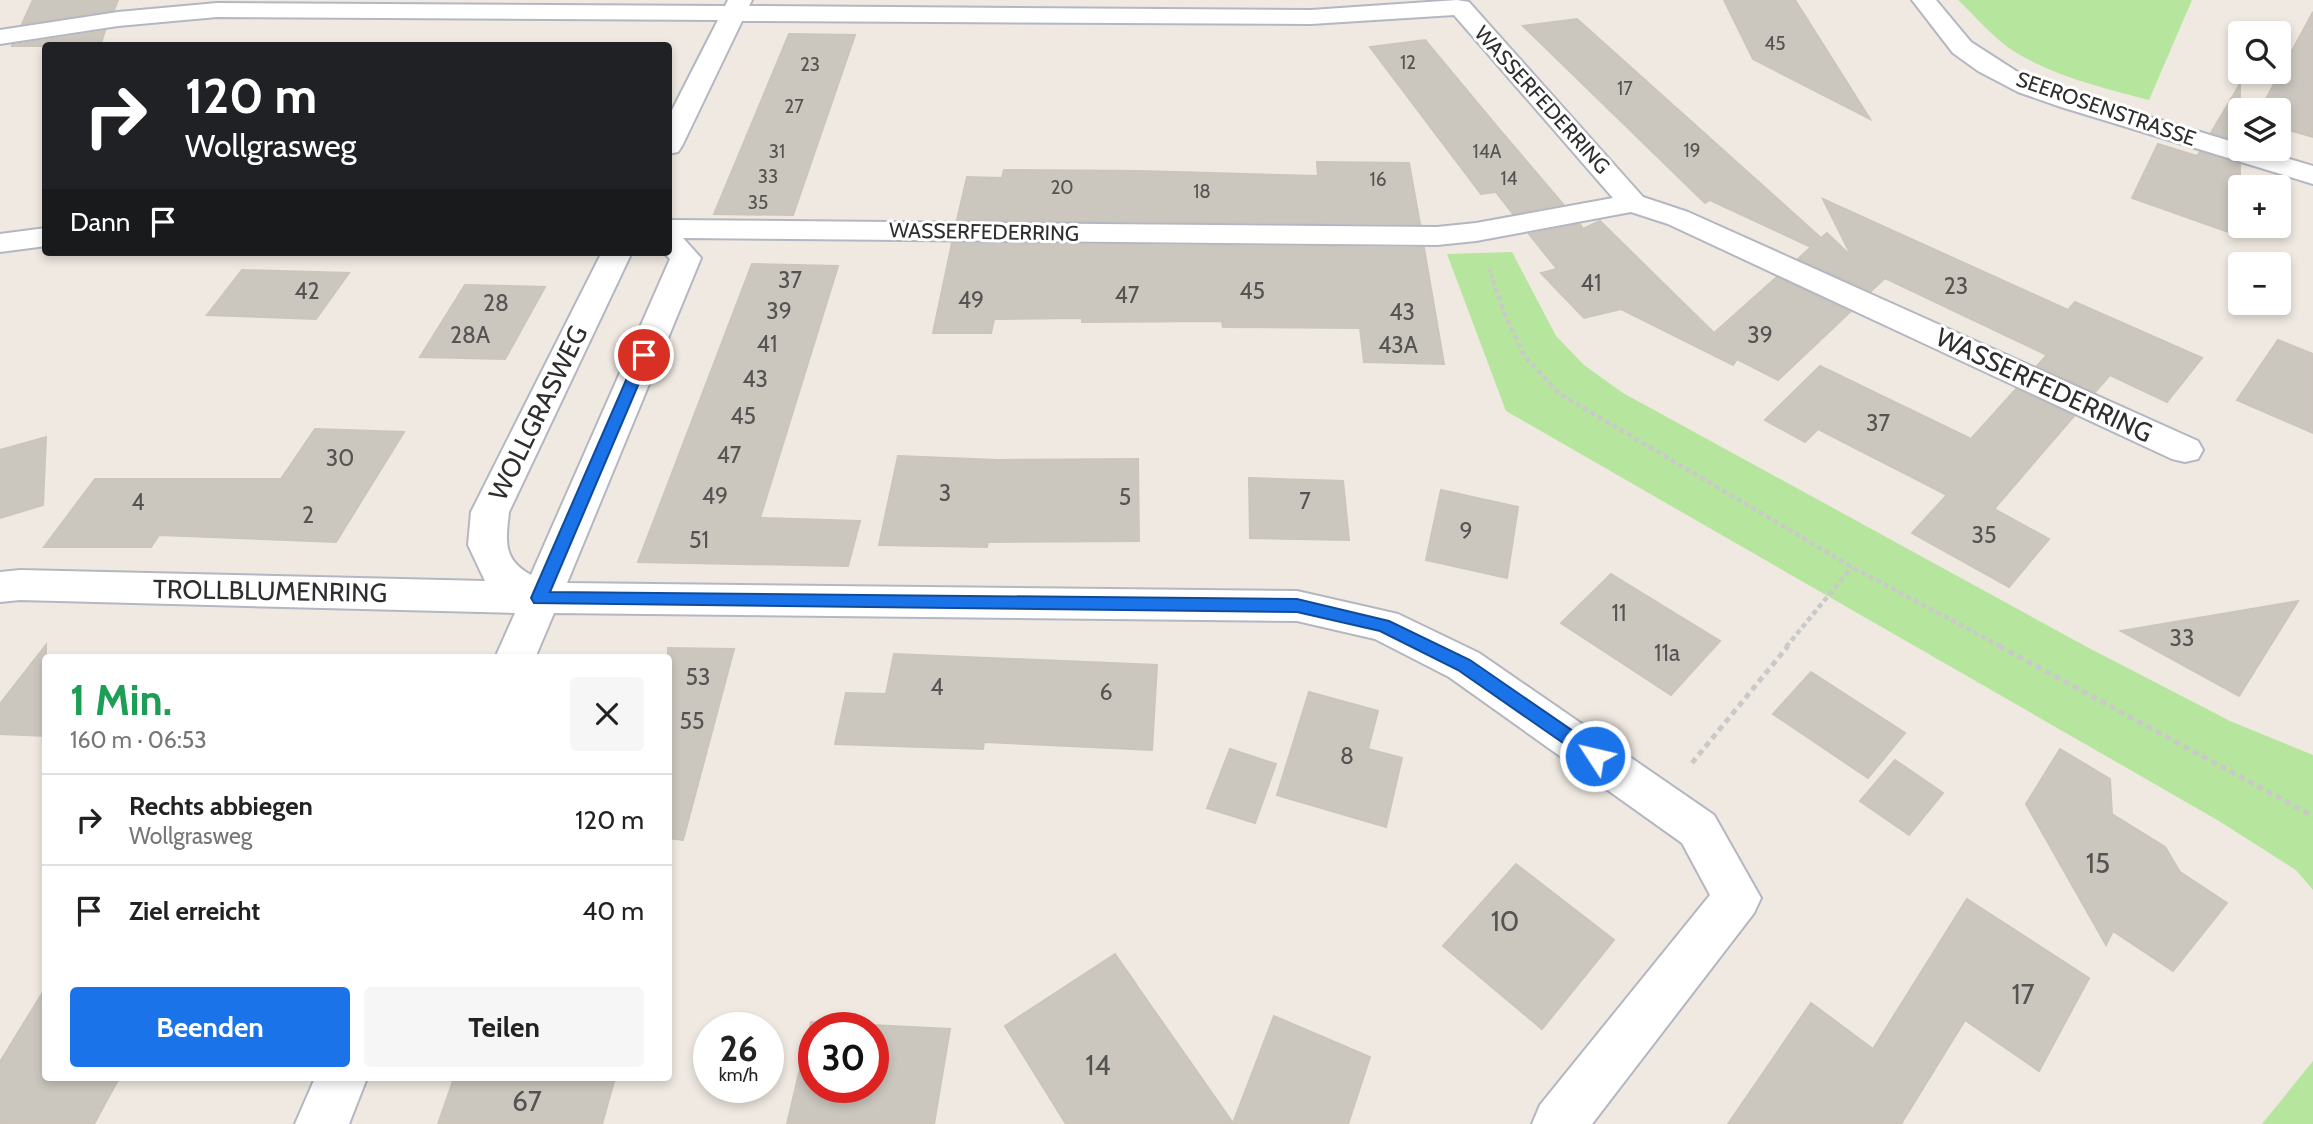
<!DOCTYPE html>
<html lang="de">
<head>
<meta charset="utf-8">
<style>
	body { margin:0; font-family:Cabin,sans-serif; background:#f6f6f6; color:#222; height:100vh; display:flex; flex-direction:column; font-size:26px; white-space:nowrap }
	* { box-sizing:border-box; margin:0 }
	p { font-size:23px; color:#767676 }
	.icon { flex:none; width:38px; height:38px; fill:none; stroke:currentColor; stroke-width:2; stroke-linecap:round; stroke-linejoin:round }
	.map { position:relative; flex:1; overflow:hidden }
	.details { position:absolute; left:42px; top:654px; width:630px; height:427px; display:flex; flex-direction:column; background:#fff; border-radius:7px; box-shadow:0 4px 10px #0003 }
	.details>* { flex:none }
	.top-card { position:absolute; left:42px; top:42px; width:630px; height:214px; border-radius:7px; box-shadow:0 4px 10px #0003; background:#202124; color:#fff; overflow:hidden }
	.fabs { position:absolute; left:2228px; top:21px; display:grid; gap:14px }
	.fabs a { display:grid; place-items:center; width:63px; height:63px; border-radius:7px; background:#fff; box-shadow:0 4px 10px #0003; font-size:35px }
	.speed { position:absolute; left:693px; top:1012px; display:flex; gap:14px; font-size:35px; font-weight:700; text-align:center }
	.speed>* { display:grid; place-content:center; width:91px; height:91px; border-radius:50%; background:#fff; box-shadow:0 4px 10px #0003; line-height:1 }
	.speed small { font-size:18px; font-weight:400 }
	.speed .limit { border:10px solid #d22; background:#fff; color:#111 }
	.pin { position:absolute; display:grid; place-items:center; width:60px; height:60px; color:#fff; margin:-30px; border:4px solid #fff; border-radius:50%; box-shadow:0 2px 7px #0007 }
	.me { position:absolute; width:77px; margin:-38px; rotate:305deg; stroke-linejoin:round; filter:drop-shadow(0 0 5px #0008) }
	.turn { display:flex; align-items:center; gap:24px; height:147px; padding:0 28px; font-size:32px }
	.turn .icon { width:91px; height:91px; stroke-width:2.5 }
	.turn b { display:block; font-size:49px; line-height:60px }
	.then { display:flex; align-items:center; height:66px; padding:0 28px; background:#0003; gap:14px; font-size:26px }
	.round { display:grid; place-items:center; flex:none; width:74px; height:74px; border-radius:7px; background:#f6f6f6 }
	.headline { display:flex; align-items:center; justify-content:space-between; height:119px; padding:0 28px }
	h1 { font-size:42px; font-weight:700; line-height:52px; color:#1e9e55 }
	.action { display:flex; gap:14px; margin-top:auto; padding:14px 28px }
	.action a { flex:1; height:80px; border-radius:7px; background:#1a73e8; color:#fff; font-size:28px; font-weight:700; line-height:80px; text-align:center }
	.action a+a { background:#f6f6f6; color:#222 }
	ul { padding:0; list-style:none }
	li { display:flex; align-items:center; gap:21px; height:91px; padding:0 28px; border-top:2px solid #e0e0e0 }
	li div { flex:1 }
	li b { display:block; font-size:26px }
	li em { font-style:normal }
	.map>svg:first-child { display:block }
</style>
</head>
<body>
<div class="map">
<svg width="2313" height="1124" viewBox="0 0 2313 1124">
	<rect width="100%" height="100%" fill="#efe9e1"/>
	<g fill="#b6e59e">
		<path d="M1958 0H2192L2149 100C2104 88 2056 77 2015 52 1994 39 1976 17 1958 0Z"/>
		<polygon points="1512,252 1556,336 1584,365 1623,393 2087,647 2230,721 2313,755 2313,890 2296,870 2219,821 1506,411 1447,254"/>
		<polygon points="2313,1061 2313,1124 2262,1124"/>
	</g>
	<g fill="#cbc7bf" stroke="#cbc5ba" stroke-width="2" fill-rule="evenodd">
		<polygon points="33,0 118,0 114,10 22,24"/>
		<polygon points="1724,0 1795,0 1870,119 1753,59"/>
		<polygon points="2313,12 2313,137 2278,127 2278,110 2260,110"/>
		<polygon points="1577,19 1821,238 1827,233 1852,257 1823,199 2068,310 2075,302 2202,358 2167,402 2110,375 2095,392 2037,366 2047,355 1885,278 1871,291 1798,259 1811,247 1710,200 1705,203 1523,26"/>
		<polygon points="105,31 100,46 12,46 12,45"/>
		<polygon points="789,34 855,35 793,215 714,214"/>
		<polygon points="1425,40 1499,129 1563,204 1513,214 1496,192 1481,194 1370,47"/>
		<polygon points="2240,84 2240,141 2211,133"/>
		<polygon points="2158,144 2197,156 2200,152 2240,164 2240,236 2132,198"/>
		<polygon points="1317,162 1409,163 1420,224 957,220 967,177 1002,178 1004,170 1140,171 1318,176"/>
		<polygon points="1600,221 1714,333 1777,277 1850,312 1778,380 1737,359 1733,365 1621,309 1584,318 1541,273 1557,269 1529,234 1580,224 1583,229"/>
		<polygon points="952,243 1424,248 1444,364 1364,362 1360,328 1223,327 1222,321 1082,322 1082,318 994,319 991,333 933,333"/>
		<polygon points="752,264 838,266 760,518 860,521 848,566 638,562"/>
		<polygon points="242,270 349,273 316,319 207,315"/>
		<polygon points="465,285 545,287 505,359 420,357"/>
		<polygon points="2278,340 2313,354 2313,433 2237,400"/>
		<polygon points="1820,366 1971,439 2016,389 2074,416 1994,509 2049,539 2009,587 1912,533 1947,495 1818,429 1805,442 1765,420"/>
		<polygon points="315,429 404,432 336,542 159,535 151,547 44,547 95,479 281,479"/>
		<polygon points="46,437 43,505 0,518 0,450"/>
		<polygon points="898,456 998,460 1138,459 1139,541 988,542 987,547 879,545"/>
		<polygon points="1249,478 1343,481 1349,540 1250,538"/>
		<polygon points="1441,490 1518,507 1507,578 1426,560"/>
		<polygon points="1611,574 1720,641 1671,695 1561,623"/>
		<polygon points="2298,601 2239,696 2121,631"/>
		<polygon points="46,645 46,736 0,734 0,704"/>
		<polygon points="668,648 734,649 683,840 668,838"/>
		<polygon points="894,654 1157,665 1152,750 984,742 983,749 835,744 846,693 886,694"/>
		<polygon points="1811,672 1905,733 1868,778 1773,714"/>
		<polygon points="1309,692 1378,711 1368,749 1402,758 1386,827 1277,795"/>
		<polygon points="1230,749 1276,764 1255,823 1207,808"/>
		<polygon points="2060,749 2110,779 2112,814 2165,847 2180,872 2227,903 2173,971 2113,931 2106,945 2026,804"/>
		<polygon points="1895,760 1943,793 1909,835 1860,801"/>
		<polygon points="1516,864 1614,940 1542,1029 1443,946"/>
		<polygon points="1967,899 2089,978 2039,1071 1965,1020 1901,1124 1728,1124 1811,1003 1873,1049"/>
		<polygon points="1115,954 1136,984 1136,990 1137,986 1233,1123 1274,1016 1370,1057 1348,1124 1066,1124 1005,1026"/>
		<polygon points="46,987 46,1078 119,1078 94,1124 0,1124 0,1062"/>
		<path d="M811 1022 950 1029 934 1124H787ZM814 1027H873V1087H814Z"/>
		<polygon points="454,1078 615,1078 602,1124 438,1124"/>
	</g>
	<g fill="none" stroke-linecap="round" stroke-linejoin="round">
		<g stroke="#b4b7c1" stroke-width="4">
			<g id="street">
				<path d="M728 0H752L749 6 1311 10 1457 0 1469 2 1643 197 1688 212 2198 441 2203 450 2198 459 2185 462 2172 459 1668 224 1631 212 1476 241 1437 245 683 238 701 258 567 583 1297 591 1398 614 1479 653 1714 815 1761 898 1754 913 1592 1124H1532L1540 1105 1710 895 1682 843 1449 677 1375 639 1297 621 554 613 535 658H495L515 613 20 600 0 602V572L20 570 485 581 468 545 471 512 602 252H632L509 512C506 541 502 559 531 575L670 259 663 252H668V220L1437 227 1476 223 1613 198 1454 15 1311 24 742 21 682 146 678 152 668 154V118L718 20 217 17 118 26 0 44V30L118 12 217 3 725 6Z"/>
				<polygon points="1912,0 1936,0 1971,42 2016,71 2080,96 2240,144 2240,149 2256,149 2313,166 2313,184 2061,107 2018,92 1978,71 1953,53"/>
				<polygon points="46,228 46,246 0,252 0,234"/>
				<polygon points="315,1078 367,1078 349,1124 295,1124"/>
			</g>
		</g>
		<polyline stroke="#c9c9c9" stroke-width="3.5" stroke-dasharray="3.5 2.5" stroke-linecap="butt" points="1489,269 1493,281"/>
		<g stroke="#c9c9c9" stroke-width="4.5" stroke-dasharray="5 3.5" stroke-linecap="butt">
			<polyline points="1493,280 1505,315 1525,357 1560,394 1852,567 2002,647"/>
			<polyline points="1786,647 1852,567"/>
		</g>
		<g stroke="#c9c9c9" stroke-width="5" stroke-dasharray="6 4.5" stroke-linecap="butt">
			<polyline points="1999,646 2313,816"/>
			<polyline points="1692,763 1788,646"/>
		</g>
		<use href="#street" fill="#fff" fill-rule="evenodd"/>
	</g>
	<polygon fill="#1a73e8" stroke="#114b97" stroke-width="2" points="644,351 651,355 550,592 1297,599 1389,621 1470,660 1602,751 1604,756 1602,761 1595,764 1589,761 1458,670 1380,631 1297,612 534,603 531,598 637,355"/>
	<g text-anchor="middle" stroke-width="6" stroke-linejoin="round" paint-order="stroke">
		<g font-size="19" fill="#555452">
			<text x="1775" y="50">45</text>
			<text x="1408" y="69">12</text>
			<text x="810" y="71">23</text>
			<text x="1625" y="95">17</text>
			<text x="794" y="113">27</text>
			<text x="1692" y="157">19</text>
			<text x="777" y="158">31</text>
			<text x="1487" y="158">14A</text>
			<text x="768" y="183">33</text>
			<text x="1509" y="185">14</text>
			<text x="1378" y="186">16</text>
			<text x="1062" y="194">20</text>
			<text x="1202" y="198">18</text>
			<text x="758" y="209">35</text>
		</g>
		<g font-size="21" fill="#2e2e2e" stroke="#fff">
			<text transform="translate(1542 100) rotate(48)" y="7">WASSERFEDERRING</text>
			<text transform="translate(2106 109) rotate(19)" y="7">SEEROSENSTRASSE</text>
			<text transform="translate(984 232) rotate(1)" y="7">WASSERFEDERRING</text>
		</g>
		<g font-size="23" fill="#555452">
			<text x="790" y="288">37</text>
			<text x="1591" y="291">41</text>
			<text x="1956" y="294">23</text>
			<text x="307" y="299">42</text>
			<text x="1252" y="299">45</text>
			<text x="1127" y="303">47</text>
			<text x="971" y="308">49</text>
			<text x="496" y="311">28</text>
			<text x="779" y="319">39</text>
			<text x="1402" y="320">43</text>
			<text x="470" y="343">28A</text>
			<text x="1760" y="343">39</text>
			<text x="767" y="352">41</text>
			<text x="1398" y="353">43A</text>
			<text x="755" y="387">43</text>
			<text x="743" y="424">45</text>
			<text x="1878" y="431">37</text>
			<text x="729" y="463">47</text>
			<text x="340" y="466">30</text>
			<text x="945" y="501">3</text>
			<text x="715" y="504">49</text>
			<text x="1125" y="505">5</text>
			<text x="1305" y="509">7</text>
			<text x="138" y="510">4</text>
			<text x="308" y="523">2</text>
			<text x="1466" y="539">9</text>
			<text x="1984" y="543">35</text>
			<text x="699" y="548">51</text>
			<text x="1619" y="621">11</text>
			<text x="2182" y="646">33</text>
			<text x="1667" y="661">11a</text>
			<text x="698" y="685">53</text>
			<text x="937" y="695">4</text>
			<text x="1106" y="700">6</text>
			<text x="692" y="729">55</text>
			<text x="1347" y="764">8</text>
		</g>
		<g font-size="26" fill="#2e2e2e" stroke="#fff">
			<text transform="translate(2044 385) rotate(25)" y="9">WASSERFEDERRING</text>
			<text transform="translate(538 413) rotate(-64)" y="9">WOLLGRASWEG</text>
			<text transform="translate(270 591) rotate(1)" y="9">TROLLBLUMENRING</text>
		</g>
		<g font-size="28" fill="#555452">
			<text x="2098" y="873">15</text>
			<text x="1505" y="931">10</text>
			<text x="2023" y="1004">17</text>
			<text x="1098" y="1075">14</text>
			<text x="527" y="1111">67</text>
		</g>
	</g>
</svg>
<div class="fabs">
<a><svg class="icon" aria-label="search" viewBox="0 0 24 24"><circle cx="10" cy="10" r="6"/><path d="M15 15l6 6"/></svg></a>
<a><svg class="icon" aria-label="layers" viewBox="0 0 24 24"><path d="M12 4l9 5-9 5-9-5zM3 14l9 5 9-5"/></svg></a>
<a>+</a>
<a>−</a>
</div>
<div class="speed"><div>26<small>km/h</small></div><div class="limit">30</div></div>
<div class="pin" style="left:644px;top:355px;background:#d93025"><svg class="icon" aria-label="arrive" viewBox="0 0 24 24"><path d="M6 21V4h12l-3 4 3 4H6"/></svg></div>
<svg class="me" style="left:1595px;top:756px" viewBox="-20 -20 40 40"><circle r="17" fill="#1a73e8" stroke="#fff" stroke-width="3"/><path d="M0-11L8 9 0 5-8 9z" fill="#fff"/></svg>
<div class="top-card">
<div class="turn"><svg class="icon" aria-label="right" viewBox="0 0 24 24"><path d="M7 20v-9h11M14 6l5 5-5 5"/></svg><div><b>120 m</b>Wollgrasweg</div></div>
<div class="then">Dann<svg class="icon" aria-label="arrive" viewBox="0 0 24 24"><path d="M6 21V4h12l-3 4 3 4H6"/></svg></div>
</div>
<section class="details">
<div class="headline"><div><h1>1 Min.</h1><p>160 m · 06:53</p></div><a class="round"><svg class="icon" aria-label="close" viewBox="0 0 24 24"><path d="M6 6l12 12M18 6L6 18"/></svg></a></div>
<ul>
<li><svg class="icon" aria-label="right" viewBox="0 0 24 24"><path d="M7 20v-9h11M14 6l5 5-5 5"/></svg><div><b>Rechts abbiegen</b><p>Wollgrasweg</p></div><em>120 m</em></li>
<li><svg class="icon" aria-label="arrive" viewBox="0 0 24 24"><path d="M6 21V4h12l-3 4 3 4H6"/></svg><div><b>Ziel erreicht</b></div><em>40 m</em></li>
</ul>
<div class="action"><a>Beenden</a><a>Teilen</a></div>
</section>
</div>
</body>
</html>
